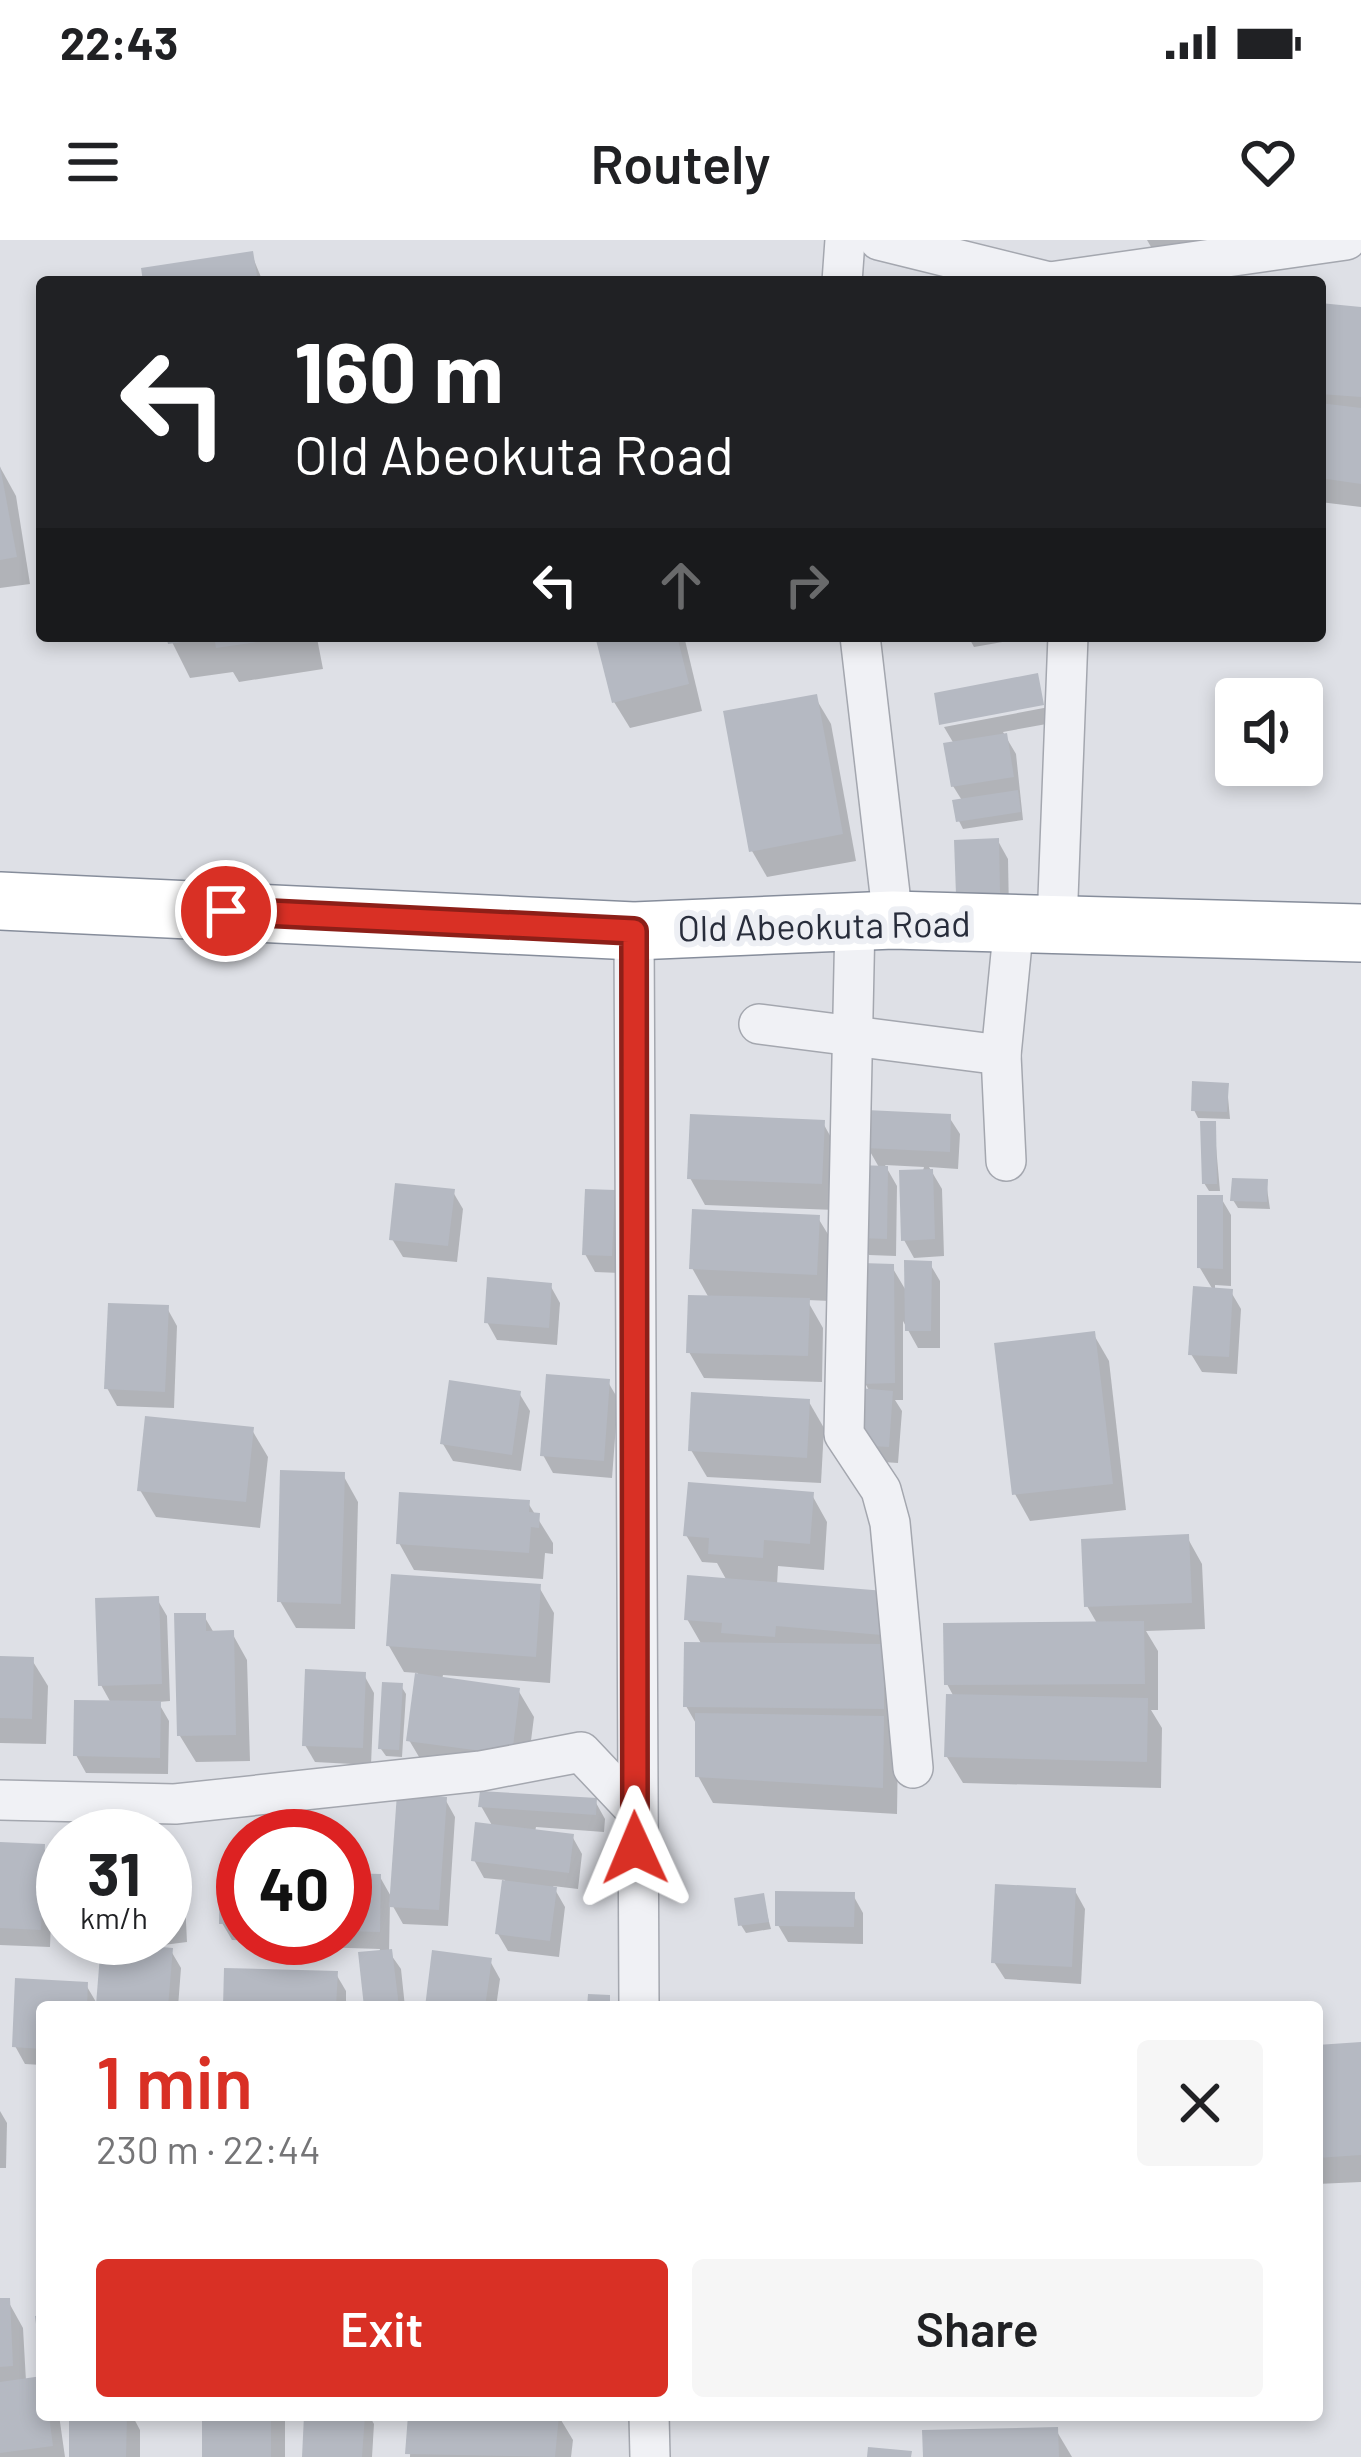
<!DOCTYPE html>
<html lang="en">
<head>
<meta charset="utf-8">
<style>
	body { margin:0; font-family:Barlow,sans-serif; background:#f6f6f6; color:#202124; height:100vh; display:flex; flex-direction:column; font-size:45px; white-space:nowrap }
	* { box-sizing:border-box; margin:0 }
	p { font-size:39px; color:#757577 }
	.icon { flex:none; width:66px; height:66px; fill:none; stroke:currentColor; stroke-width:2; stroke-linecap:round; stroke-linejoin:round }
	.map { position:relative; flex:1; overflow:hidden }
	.sheet { position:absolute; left:36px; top:1761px; width:1287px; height:420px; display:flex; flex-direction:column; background:#fff; border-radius:12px; box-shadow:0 6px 18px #0003 }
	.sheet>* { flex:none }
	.hud { position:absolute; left:36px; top:36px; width:1290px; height:366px; border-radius:12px; box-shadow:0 6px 18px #0003; background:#202124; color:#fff; overflow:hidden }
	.buttons { position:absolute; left:1215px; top:438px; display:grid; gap:24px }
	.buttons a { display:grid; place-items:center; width:108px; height:108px; border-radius:12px; background:#fff; box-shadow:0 6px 18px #0003; font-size:60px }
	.speed { position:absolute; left:36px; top:1569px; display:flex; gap:24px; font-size:60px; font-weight:700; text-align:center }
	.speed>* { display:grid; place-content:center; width:156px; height:156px; border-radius:50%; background:#fff; box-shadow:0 6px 18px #0003; line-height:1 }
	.speed small { font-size:30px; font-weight:400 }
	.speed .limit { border:18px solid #d22; background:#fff; color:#111 }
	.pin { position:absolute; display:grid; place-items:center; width:102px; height:102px; color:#fff; margin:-51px; border:6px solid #fff; border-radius:50%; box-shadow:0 3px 12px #0007 }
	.me { position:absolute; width:132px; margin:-66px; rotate:359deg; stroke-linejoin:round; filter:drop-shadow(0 0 9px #0008) }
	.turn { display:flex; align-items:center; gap:42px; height:252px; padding:0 60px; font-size:54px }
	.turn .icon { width:156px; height:156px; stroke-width:2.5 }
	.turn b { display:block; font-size:84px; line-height:102px }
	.lanes { display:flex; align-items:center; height:114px; padding:0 60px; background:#0003; justify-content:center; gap:60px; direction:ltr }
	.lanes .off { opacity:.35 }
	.round { display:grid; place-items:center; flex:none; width:126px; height:126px; border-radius:12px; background:#f6f6f6 }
	.summary { display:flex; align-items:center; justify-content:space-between; height:204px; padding:0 60px }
	h1 { font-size:72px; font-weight:600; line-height:90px; color:#d93025 }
	.button { display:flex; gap:24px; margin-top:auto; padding:24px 60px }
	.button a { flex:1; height:138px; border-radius:12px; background:#d93025; color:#fff; font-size:48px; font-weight:600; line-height:138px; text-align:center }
	.button a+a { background:#f6f6f6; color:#202124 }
	.status { display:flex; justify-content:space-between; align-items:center; height:84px; padding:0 60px; background:#fff; direction:ltr }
	.status svg { height:33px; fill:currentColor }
	header { display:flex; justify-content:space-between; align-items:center; height:156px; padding:0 60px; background:#fff; font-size:54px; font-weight:600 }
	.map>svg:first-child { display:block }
</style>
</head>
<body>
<div class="status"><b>22:43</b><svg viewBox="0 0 49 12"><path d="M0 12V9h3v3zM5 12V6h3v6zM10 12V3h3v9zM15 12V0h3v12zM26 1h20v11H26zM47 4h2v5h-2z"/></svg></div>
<header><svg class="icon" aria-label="menu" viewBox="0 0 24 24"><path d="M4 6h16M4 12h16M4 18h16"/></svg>Routely<svg class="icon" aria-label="heart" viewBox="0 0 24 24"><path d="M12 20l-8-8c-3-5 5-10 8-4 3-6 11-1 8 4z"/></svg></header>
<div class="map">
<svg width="1361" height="2217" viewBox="0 0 1361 2217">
	<rect width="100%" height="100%" fill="#dee0e6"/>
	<g fill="#0003">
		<polygon points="1147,0 1212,0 1154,12"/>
		<polygon points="252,15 263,42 146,42"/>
		<polygon points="1320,66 1361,70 1361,267 1320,262"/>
		<polygon points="0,227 16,256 30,344 0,348"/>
		<polygon points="169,396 330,396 317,398 323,429 239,442 233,432 190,438"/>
		<polygon points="598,396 684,396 702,471 630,488 614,462"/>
		<polygon points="968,396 1024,396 1025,398 974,407"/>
		<polygon points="815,457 831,484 856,621 767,637 752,611"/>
		<polygon points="1049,467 1052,483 1003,492 1016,514 1023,580 963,589 959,581 963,562 953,546 954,504 944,487"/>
		<polygon points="998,601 1008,619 1009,672 959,655"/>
		<polygon points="1227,846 1230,879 1198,878 1194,870"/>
		<polygon points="949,877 960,894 958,929 929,927 942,949 944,1016 914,1018 904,1000 924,927 885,925 897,946 896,1016 869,1015 859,998 880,929 868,908"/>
		<polygon points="823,883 838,910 836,970 705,965 690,938"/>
		<polygon points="1214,884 1220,951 1209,951 1204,943"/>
		<polygon points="1266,942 1270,969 1238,968 1233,960"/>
		<polygon points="453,952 463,969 457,1022 403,1017 392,999"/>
		<polygon points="613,953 623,970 620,1033 595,1032 585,1014"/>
		<polygon points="1221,958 1231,975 1231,1046 1215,1045 1215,1050 1231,1052 1241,1069 1237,1134 1202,1132 1191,1114 1213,1050 1200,1028"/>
		<polygon points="818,978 834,1004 831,1061 807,1060 823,1088 822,1142 704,1138 689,1112 709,1058 692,1028"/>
		<polygon points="930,1024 940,1041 940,1108 918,1108 903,1081 903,1160 895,1160 902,1171 898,1223 868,1221 870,1152 865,1143 892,1027 908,1054"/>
		<polygon points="550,1045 560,1063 557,1105 497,1100 487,1082"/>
		<polygon points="167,1068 177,1086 174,1168 117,1166 107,1148"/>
		<polygon points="1094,1095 1109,1121 1126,1270 1030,1281 1015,1254"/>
		<polygon points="608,1142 618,1159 612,1238 553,1233 543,1215"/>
		<polygon points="519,1153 530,1171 521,1231 453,1221 443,1204"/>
		<polygon points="809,1162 824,1188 821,1243 707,1237 691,1210"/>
		<polygon points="252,1190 268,1217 260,1288 156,1277 140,1250"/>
		<polygon points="343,1235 358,1262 355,1389 296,1388 280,1361"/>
		<polygon points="812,1255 827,1282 824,1330 778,1326 777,1345 884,1354 898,1506 897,1574 713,1563 698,1536 698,1487 686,1466 702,1405 687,1379 727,1341 717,1323 702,1322 686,1295"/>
		<polygon points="528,1263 553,1303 553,1314 545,1313 543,1339 414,1330 399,1303"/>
		<polygon points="1187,1297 1202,1324 1205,1389 1146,1391 1158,1411 1158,1470 1151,1470 1162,1488 1161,1548 963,1543 947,1517 954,1457 947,1444 1098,1385 1087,1366"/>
		<polygon points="539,1347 554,1373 550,1443 443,1435 442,1440 518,1450 534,1477 526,1540 425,1527 409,1500 418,1433 404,1432 389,1406"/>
		<polygon points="157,1359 167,1376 170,1461 158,1462 169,1481 168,1534 86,1533 76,1515 111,1463 101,1445"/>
		<polygon points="204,1376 214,1393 232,1393 247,1420 250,1521 196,1522 180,1496"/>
		<polygon points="0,1419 32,1420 48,1446 46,1504 0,1503"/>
		<polygon points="364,1435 374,1453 371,1525 315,1522 305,1505"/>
		<polygon points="401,1446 406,1454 402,1517 386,1516 381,1509"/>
		<polygon points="445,1559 455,1577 448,1686 403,1684 390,1661 389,1712 401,1729 405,1767 367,1767 380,1709 317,1707 312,1698 345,1698 345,1636 380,1637 393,1660"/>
		<polygon points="595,1561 605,1579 604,1592 536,1587 535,1592 572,1596 582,1614 578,1649 553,1646 565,1667 559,1717 508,1711 498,1694 505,1640 484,1638 474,1620 493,1587 481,1566"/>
		<polygon points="0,1605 43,1607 53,1625 50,1707 0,1705"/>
		<polygon points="165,1623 174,1623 184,1641 187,1702 140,1708 171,1711 181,1728 178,1767 100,1767 129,1707 123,1698 165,1698"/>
		<polygon points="243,1626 243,1698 295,1702 232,1700 222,1683"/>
		<polygon points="1075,1651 1085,1669 1081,1744 1005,1739 994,1722"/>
		<polygon points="853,1655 863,1673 863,1704 788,1702 778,1685"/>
		<polygon points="762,1656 771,1689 746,1693 741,1685"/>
		<polygon points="490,1721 500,1739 496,1767 428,1767"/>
		<polygon points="336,1734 346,1751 346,1767 226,1767"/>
		<polygon points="18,1741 86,1745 96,1762 96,1767 42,1767 42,1825 25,1824 15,1806"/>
		<polygon points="1361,1805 1361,1942 1317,1944 1317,1808"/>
		<polygon points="0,1871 7,1883 6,1928 0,1928"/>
		<polygon points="0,2061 8,2061 23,2088 26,2141 42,2139 42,2175 59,2175 65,2217 0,2217"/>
		<polygon points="72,2175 132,2175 140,2190 140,2217 72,2217"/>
		<rect x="205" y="2175" width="80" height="42"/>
		<polygon points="307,2175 369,2175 374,2184 372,2217 305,2217"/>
		<polygon points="411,2175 558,2175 573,2200 571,2217 410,2217"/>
		<polygon points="1056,2190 1072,2217 926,2217"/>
	</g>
	<g fill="#b5b9c2">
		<polygon points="253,11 258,42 143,42 141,28"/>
		<polygon points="1320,63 1361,67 1361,157 1320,154"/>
		<polygon points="1320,163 1361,168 1361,244 1320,238"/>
		<polygon points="0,226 17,317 0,320"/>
		<polygon points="166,396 205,396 205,399 168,404"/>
		<polygon points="214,396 278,396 278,399 216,408"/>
		<polygon points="595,396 677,396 689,444 612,463"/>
		<polygon points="1038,433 1044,465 939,485 934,453"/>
		<polygon points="817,454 843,594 749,612 723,471"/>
		<polygon points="1007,493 1014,537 951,547 943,503"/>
		<polygon points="1018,550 1021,572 956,582 952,560"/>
		<polygon points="999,598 1000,655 956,655 954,600"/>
		<polygon points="1192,841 1229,843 1227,872 1191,871"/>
		<polygon points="866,870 951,874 950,912 865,908"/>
		<polygon points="690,874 825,880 822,944 687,939"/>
		<polygon points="1200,881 1216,881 1217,944 1202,944"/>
		<polygon points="857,925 888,926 887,999 856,998"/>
		<polygon points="933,929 935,999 901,1001 899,930"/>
		<polygon points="1232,938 1268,939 1267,962 1230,961"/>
		<polygon points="395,943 455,949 448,1006 389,1000"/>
		<polygon points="585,949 615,950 612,1016 582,1015"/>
		<polygon points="1197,955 1223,955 1223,1029 1197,1028"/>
		<polygon points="692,969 820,975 817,1035 689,1029"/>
		<polygon points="904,1020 932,1021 931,1091 905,1091"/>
		<polygon points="861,1023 894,1024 895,1143 862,1144"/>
		<polygon points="487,1037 552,1043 549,1088 484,1083"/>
		<polygon points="1193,1046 1233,1049 1229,1117 1188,1115"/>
		<polygon points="688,1055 810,1058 808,1116 686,1113"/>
		<polygon points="108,1063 169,1065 165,1152 104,1149"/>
		<polygon points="1095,1091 1113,1244 1012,1255 994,1103"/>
		<polygon points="546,1134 610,1139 604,1221 540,1216"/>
		<polygon points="449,1140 521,1151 512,1215 440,1204"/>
		<polygon points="859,1148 893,1151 889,1207 855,1205"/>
		<polygon points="691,1152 810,1159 807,1218 688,1211"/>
		<polygon points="145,1176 254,1187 246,1262 137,1251"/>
		<polygon points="280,1230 345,1232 341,1364 277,1362"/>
		<polygon points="688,1242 814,1252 810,1304 764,1300 763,1318 708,1314 709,1298 683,1296"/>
		<polygon points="399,1252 530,1260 529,1272 540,1273 539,1288 531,1287 529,1313 396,1304"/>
		<polygon points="1189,1294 1192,1363 1084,1367 1081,1299"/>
		<polygon points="391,1334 541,1344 536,1417 386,1406"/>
		<polygon points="687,1335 885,1351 882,1395 776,1386 775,1397 721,1393 722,1383 684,1380"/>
		<polygon points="159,1356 162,1444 98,1446 95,1358"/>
		<polygon points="174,1373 206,1373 206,1391 234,1390 236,1495 177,1496"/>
		<polygon points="1144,1381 1145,1444 944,1445 943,1383"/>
		<polygon points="684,1402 884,1404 884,1469 683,1467"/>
		<polygon points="0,1416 34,1417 32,1479 0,1478"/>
		<polygon points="305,1429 366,1432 363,1508 302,1506"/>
		<polygon points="415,1433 520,1448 512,1515 406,1501"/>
		<polygon points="382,1442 403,1443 399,1510 378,1509"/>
		<polygon points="946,1454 1148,1458 1147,1522 944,1517"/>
		<polygon points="74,1460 161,1461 160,1518 73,1516"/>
		<polygon points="695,1473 884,1476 883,1548 695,1537"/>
		<polygon points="480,1551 597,1558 596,1575 478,1567"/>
		<polygon points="397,1553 447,1557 439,1670 389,1667"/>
		<polygon points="475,1582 574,1594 569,1633 471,1621"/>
		<polygon points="0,1602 45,1604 41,1690 0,1688"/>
		<polygon points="165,1620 175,1620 178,1685 165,1686"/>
		<polygon points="220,1622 243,1623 243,1684 219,1684"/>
		<polygon points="345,1633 381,1634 380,1692 345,1691"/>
		<polygon points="502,1640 557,1647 550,1701 495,1694"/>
		<polygon points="995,1644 1076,1648 1072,1727 991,1723"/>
		<polygon points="775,1651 855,1652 854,1687 775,1686"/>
		<polygon points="764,1653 769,1682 738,1686 734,1658"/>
		<polygon points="101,1702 173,1708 168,1767 96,1765"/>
		<polygon points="392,1709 399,1767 364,1767 358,1712"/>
		<polygon points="432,1710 492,1718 485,1767 425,1767"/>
		<polygon points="224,1728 338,1731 336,1767 223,1767"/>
		<polygon points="15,1738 88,1742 87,1767 42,1767 42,1809 12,1807"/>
		<polygon points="588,1754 610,1755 610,1767 587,1767"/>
		<polygon points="1361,1802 1361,1915 1317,1918 1317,1805"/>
		<polygon points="0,2058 10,2058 13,2126 0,2127"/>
		<polygon points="42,2075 42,2108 39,2108 35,2076"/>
		<polygon points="42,2136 42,2175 49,2175 53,2206 0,2213 0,2142"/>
		<polygon points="69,2175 127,2175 126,2217 69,2217"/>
		<rect x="202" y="2175" width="69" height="42"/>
		<polygon points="304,2175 365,2175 362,2217 302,2217"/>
		<polygon points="408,2175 559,2175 555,2217 405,2214"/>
		<polygon points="1058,2187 1059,2217 923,2217 922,2190"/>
		<polygon points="868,2207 912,2211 911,2217 867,2217"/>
	</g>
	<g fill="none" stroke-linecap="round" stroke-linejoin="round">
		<g stroke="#a4a7af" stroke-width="42">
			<g id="minor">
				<polyline points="879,0 1049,42"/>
				<polyline points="842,42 845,0"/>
				<polyline points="1050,42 1346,0"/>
				<polyline points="860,396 893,680"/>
				<polyline points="855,680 844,1194 881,1250 890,1283 913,1528"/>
				<polyline points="1057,684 1068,396"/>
				<polyline points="634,691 639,1767"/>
				<polyline points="759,784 1001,815"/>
				<polyline points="1006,921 1001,815 1014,683"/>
				<polyline points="0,1560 175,1564 481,1531 581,1512 634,1568"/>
				<polyline points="649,2175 650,2217"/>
			</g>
		</g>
		<g stroke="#868d9b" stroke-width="60">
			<polyline id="highway" points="0,661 634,691 893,680 1361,693"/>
		</g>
		<use href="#minor" stroke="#f0f1f5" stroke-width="39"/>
		<use href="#highway" stroke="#fff" stroke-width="57"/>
	</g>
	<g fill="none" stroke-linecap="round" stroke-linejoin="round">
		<g stroke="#8d1f18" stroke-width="30">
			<polyline id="route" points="226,671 634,691 635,1608"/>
		</g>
		<use href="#route" stroke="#d93025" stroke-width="21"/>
	</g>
	<g text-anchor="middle" stroke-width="12" stroke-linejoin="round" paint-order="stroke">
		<g font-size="36" fill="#282d3b" stroke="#edeff4">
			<text transform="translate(824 686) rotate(-1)" y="13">Old Abeokuta Road</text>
		</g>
	</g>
</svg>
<div class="buttons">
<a><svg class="icon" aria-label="sound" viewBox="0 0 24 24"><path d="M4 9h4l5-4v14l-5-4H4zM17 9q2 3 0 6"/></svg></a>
</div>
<div class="speed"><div>31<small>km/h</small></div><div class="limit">40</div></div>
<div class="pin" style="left:226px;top:671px;background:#d93025"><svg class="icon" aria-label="arrive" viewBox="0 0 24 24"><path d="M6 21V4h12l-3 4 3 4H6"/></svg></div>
<svg class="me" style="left:635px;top:1608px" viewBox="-20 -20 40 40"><path d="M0-17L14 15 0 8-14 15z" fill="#d93025" stroke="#fff" stroke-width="4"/></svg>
<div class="hud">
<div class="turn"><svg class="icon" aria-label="left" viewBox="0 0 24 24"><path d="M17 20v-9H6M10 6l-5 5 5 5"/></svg><div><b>160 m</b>Old Abeokuta Road</div></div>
<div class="lanes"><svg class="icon" aria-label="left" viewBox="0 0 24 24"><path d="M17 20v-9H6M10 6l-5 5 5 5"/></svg><svg class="icon off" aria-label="ahead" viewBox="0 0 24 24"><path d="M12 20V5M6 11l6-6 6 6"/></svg><svg class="icon off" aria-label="right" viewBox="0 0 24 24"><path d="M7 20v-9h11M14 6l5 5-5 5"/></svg></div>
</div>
<section class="sheet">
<div class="summary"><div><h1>1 min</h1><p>230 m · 22:44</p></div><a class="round"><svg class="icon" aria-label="close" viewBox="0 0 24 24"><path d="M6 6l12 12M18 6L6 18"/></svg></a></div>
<div class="button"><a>Exit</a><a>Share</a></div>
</section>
</div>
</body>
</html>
